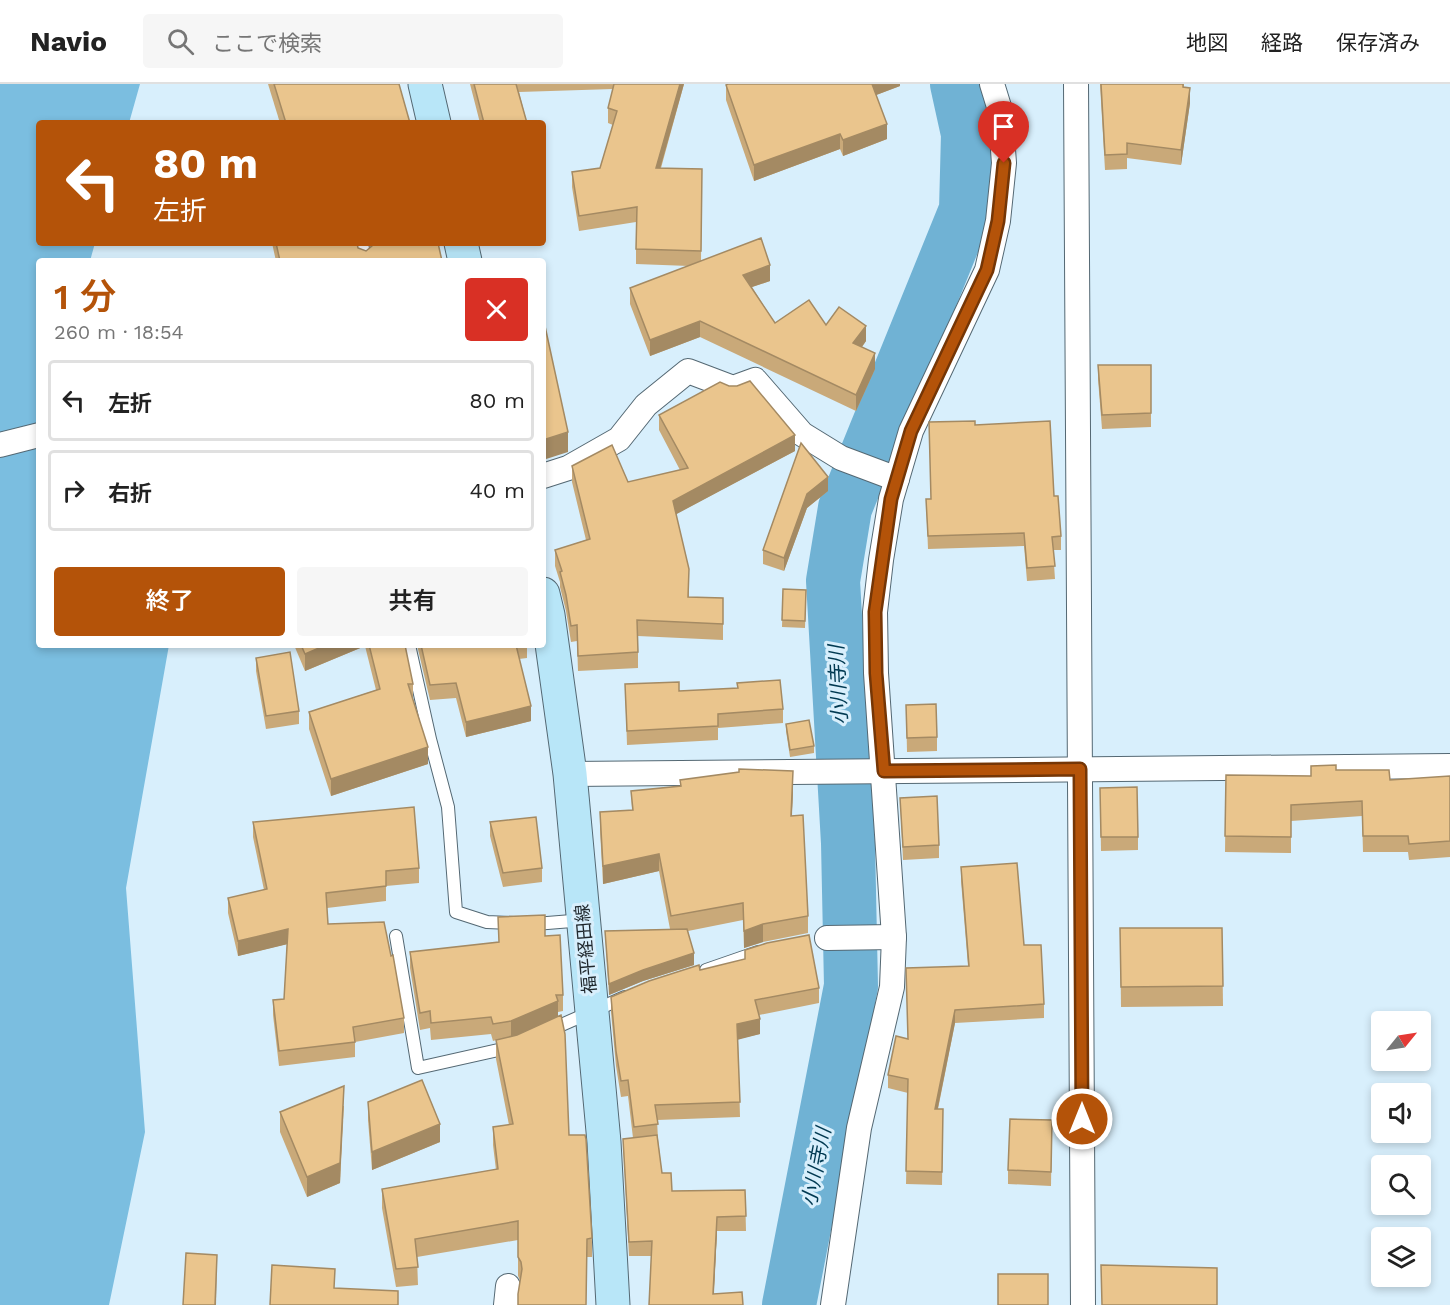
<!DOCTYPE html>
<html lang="ja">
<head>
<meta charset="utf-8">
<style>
	body { margin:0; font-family:"Work Sans","Noto Sans JP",sans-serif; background:#f6f6f6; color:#222; height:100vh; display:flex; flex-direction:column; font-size:22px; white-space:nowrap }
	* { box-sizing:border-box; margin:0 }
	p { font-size:20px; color:#767676 }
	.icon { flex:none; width:33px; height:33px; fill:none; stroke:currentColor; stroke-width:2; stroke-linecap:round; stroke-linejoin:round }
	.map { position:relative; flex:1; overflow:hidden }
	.panel { position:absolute; left:36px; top:174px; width:510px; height:390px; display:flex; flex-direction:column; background:#fff; border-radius:6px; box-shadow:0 3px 9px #0003 }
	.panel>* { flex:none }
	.top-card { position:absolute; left:36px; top:36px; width:510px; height:126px; border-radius:6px; box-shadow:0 3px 9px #0003; background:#b45309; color:#fff; overflow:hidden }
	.needle { width:39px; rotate:60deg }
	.tools { position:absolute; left:1371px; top:927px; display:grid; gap:12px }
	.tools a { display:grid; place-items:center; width:60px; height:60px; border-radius:6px; background:#fff; box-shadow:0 3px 9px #0003; font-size:30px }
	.pin { position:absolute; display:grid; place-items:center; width:51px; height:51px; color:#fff; margin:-62px -26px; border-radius:50% 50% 50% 0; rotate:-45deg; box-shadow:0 0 6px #0007 }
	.pin .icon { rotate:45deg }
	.me { position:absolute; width:66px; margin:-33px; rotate:0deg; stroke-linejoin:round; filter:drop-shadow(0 0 4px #0008) }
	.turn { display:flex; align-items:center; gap:21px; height:126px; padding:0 18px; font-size:27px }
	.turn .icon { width:78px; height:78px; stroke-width:2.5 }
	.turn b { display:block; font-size:42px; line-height:51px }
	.round { display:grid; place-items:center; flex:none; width:63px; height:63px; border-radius:6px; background:#f6f6f6 }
	.head { display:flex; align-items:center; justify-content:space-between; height:102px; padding:0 18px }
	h1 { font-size:36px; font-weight:600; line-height:45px; color:#b45309 }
	.primary-button { display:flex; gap:12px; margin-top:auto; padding:12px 18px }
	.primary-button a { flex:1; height:69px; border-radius:6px; background:#b45309; color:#fff; font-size:24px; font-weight:600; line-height:69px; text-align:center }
	.primary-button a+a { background:#f6f6f6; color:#222 }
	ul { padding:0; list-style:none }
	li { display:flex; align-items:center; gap:18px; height:81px; margin:0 12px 9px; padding:0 6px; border:3px solid #e0e0e0; border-radius:6px }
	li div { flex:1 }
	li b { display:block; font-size:22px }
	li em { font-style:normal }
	header { display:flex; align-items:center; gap:36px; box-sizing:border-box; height:84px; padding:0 30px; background:#fff; border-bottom:2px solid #e0e0e0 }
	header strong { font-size:28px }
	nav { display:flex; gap:33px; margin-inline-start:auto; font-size:21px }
	.search { width:420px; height:54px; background:#f6f6f6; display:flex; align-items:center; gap:15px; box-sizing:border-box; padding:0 21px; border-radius:6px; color:#767676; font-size:22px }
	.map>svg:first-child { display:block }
</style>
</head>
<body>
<header>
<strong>Navio</strong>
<div class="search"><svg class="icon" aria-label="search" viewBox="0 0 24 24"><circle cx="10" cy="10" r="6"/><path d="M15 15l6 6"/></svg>ここで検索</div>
<nav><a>地図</a><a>経路</a><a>保存済み</a></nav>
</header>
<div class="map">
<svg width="1450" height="1221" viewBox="0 0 1450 1221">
	<rect width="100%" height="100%" fill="#d8effc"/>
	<polygon fill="#7bbee0" points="0,0 140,0 129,39 39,39 39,159 95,159 90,177 39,177 39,561 169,561 126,804 145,1048 109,1221 0,1221"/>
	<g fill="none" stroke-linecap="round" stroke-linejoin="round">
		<polyline stroke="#70b2d4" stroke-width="54" points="789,1221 851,902 848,759 833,497 845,424 966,126 968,50 957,0"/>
		<g stroke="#546873" stroke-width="14">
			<g id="service">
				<polyline points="362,159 365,177"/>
				<polyline points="409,561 430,655 448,723 456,828 487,838 535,840 584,836"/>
				<polyline points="396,852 418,984 512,963"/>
				<polyline points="706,886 758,868"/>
				<polyline points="550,946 625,913"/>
			</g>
		</g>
		<g stroke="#546873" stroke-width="26">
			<g id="minor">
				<polyline points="1076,0 1083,1221"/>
				<polyline points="0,361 39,351"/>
				<polyline points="543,392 568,384 619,355 646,321 688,287 733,304 755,296 802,350 841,374 897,395"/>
				<polyline points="570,690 1450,682"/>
				<polyline points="827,854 894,853"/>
				<polyline points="506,1221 508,1202"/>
				<polyline points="833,1221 859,1044 892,903 894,853 876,589 875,528 881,476 891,415 911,347 987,186 998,137 1004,79 1000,26 992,0"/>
			</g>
		</g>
		<g stroke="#546873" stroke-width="35">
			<g id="secondary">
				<polyline points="425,0 434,39"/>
				<polyline points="461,159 465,177"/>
				<polyline points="543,510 548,531 570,690 604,1058 613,1221"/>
			</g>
		</g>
		<use href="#service" stroke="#fff" stroke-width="12"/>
		<use href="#minor" stroke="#fff" stroke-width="24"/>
		<use href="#secondary" stroke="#b8e6f8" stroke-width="33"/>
	</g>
	<g fill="#c9a979">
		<polygon points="268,0 399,0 410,39 280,39"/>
		<polygon points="470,0 684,0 661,84 702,85 701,177 770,197 752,203 775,239 826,241 866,257 862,263 875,285 856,327 700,253 650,272 630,220 630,204 689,182 636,180 636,138 579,147 572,103 572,88 600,84 613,41 608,39 608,24 613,5 519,8 527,39 480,39"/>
		<polygon points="900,0 900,2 876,11 887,55 843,72 840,65 754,97 726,16 726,1"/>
		<polygon points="1100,0 1184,0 1184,3 1190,19 1181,81 1127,74 1127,85 1105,86"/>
		<polygon points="272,159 357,159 358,164 366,167 370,164 369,159 438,159 442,177 276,177"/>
		<polygon points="1098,281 1151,281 1151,343 1102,345 1098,295"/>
		<polygon points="659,331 795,367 676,430 689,501 689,513 723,514 723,556 638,552 638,584 578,587 577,557 571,558 566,527 560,503 560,498 555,482 555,466 586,456 572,398 572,382 628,398 680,386 659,346"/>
		<polygon points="975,341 1054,412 1061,452 1061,466 1053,466 1055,495 1027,497 1024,462 928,465 926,415 931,415"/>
		<polygon points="801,359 828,407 807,424 784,487 763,480 763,466"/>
		<polygon points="783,505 806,506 805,544 782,543"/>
		<polygon points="294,561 405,561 413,600 413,615 428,680 331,712 309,645 309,628 376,606 365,562 305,587"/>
		<polygon points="417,561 527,561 527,574 519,575 531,637 466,653 456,614 430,616"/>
		<polygon points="256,574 299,627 299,640 266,645 256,587"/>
		<polygon points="625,600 679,607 783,625 783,639 718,644 718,656 627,661"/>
		<polygon points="906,621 937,653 937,667 907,668"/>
		<polygon points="786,640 814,662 814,669 790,673 786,647"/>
		<polygon points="1311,682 1390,696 1450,692 1450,773 1409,776 1408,768 1363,768 1362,732 1291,737 1291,769 1225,768 1226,691 1311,692"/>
		<polygon points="680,696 793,705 792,732 808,832 808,849 763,858 744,864 743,836 688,847 694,881 643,897 609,911 605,847 670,845 659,787 603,800 600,746 600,728 632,726 631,707 680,702"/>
		<polygon points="1100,704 1138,753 1138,766 1101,767"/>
		<polygon points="900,714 939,761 939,774 903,776"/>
		<polygon points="253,738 419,784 419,799 386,802 386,817 327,824 328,840 404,934 404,949 355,958 355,973 279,982 273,931 273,916 284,915 287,860 238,872 228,829 228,814 264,806 253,753"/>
		<polygon points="490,738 542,784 542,798 503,803 490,752"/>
		<polygon points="961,783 1024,861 1044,920 1044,934 955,939 938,1025 943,1025 942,1101 906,1100 908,1009 888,1004 888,991 908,955 968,882 961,797"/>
		<polygon points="498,833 545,852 563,911 563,927 558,928 558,933 569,1051 592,1154 592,1173 587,1173 520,1196 518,1192 518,1156 417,1173 418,1201 396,1203 382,1124 382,1105 496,1086 493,1061 493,1043 509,1041 496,975 496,956 493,957 491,950 431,956 430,944 420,946 410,884 410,868 499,858"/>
		<polygon points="1120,844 1222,844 1223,922 1121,923"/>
		<polygon points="700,886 819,904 819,919 759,931 760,950 738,955 740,1033 657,1036 658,1055 662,1089 672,1107 745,1106 746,1147 717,1147 714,1210 649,1221 652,1172 629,1172 623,1055 633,1054 628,1012 621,1013 616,982 611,928 611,913"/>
		<polygon points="368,1018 440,1058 372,1086 368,1036"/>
		<polygon points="344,1022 340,1099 307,1113 280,1048 280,1028"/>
		<polygon points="1052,1036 1051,1102 1008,1100 1008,1086"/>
	</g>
	<g fill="#a48a63">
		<polygon points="680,0 684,0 656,99 656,84"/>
		<polygon points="871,0 900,0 900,2 871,13"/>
		<polygon points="1190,4 1190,19 1181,81 1181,66"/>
		<polygon points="887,40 887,55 843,72 843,56"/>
		<polygon points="840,50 840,65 754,97 754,81"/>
		<polygon points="770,181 770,197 743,206 743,191"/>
		<polygon points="700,237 700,253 650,272 650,256"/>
		<polygon points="866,242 866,257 853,275 853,259"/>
		<polygon points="875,269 875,285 856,327 856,311"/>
		<polygon points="568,348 568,368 543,376 543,356"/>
		<polygon points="795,351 795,367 673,432 673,417"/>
		<polygon points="828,393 828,407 807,424 784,487 784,474 807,410"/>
		<polygon points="326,561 365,561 365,562 305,587 305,570"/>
		<polygon points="531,622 531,637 466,653 466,638"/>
		<polygon points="428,663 428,680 331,712 331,695"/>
		<polygon points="793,687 793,705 791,749 791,732"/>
		<polygon points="659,770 659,787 603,800 603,782"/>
		<polygon points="763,840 763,858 744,864 744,847"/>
		<polygon points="288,845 288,860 238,872 238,857"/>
		<polygon points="694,869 694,881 643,897 609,911 609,900 643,886"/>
		<polygon points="558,917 558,933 511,954 511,937"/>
		<polygon points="955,926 955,939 935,1038 935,1025"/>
		<polygon points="760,935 760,950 737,956 737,940"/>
		<polygon points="344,1002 340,1099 307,1113 307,1093"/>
		<polygon points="440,1040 440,1058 372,1086 372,1068"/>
		<polygon points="717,1133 717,1147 713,1221 713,1210"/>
		<polygon points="217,1171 216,1221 215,1221"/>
	</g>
	<g fill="#eac58d" stroke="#a48a63" stroke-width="1.5">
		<polygon points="274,0 399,0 410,39 286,39"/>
		<polygon points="474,0 516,0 527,39 484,39"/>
		<polygon points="614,0 680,0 656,84 702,85 701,167 636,165 637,123 579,132 572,88 600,84 617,27 608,24"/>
		<polygon points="728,0 872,0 887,40 843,56 840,50 754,81 726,1"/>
		<polygon points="1101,0 1183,0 1183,3 1190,4 1181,66 1127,59 1127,70 1105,71"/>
		<polygon points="761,154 770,181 743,191 775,239 809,216 826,241 839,223 866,242 853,259 875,269 856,311 700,237 650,256 630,204"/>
		<polygon points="276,159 357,159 358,164 366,167 372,162 372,159 438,159 442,177 280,177"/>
		<polygon points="543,233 568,348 543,356"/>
		<polygon points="1098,281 1151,281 1151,329 1102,331"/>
		<polygon points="750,297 795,351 673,417 689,485 688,513 723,514 723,540 637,536 638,568 578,572 577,541 571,542 566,511 560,488 562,487 555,466 590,455 572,382 612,361 628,398 688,384 659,331 720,298 729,302 737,302"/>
		<polygon points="975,337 975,341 1050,337 1054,412 1058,412 1061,452 1052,453 1055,482 1027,484 1024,449 928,452 926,415 931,415 929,338"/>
		<polygon points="801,359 828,393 807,410 784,474 763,466"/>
		<polygon points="783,505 806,506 805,537 782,536"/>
		<polygon points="301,561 326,561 305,570"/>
		<polygon points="369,561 405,561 413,600 408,600 428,663 331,695 309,628 380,605"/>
		<polygon points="421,561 516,561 531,622 466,638 456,599 430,601"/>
		<polygon points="290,568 299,627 266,632 256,574"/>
		<polygon points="780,596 783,625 718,630 718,642 627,647 625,600 679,598 679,607 738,604 737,599"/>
		<polygon points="936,620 937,653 907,654 906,621"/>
		<polygon points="809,636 814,662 790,666 786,640"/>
		<polygon points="1336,681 1336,686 1389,686 1390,696 1450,692 1450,757 1409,760 1408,752 1363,752 1362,717 1291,721 1291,753 1225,752 1226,691 1311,692 1311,682"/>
		<polygon points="739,685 793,687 791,732 803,731 808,832 763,840 744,847 743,819 671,832 659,770 603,782 600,728 633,726 631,707 681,702 680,696 739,688"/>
		<polygon points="1137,703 1138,753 1101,753 1100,704"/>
		<polygon points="937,712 939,761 903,763 900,714"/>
		<polygon points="414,723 419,784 386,787 386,802 326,809 328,840 384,838 391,872 393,871 404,934 353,943 355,958 279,967 273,916 284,915 288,845 238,857 228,814 267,805 253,738"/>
		<polygon points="536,733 542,784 503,789 490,738"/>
		<polygon points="1017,779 1024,861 1041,861 1044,920 955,926 935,1025 943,1025 942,1088 906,1087 908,995 888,991 896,952 908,955 906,884 969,882 961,783"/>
		<polygon points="545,831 545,852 560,851 563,911 556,911 558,917 511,937 493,940 491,933 431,939 430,927 420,929 410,868 499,858 498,833"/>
		<polygon points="1120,844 1222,844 1223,902 1121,903"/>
		<polygon points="687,845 694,869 643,886 609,900 605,847"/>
		<polygon points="809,851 819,904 755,916 760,935 737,940 740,1018 655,1021 658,1040 634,1043 628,996 621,997 616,967 611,913 649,897 699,881 700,886 745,875 745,866 767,859"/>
		<polygon points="561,931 565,950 569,1051 585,1051 586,1055 592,1154 587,1155 586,1221 518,1221 518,1210 522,1185 521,1178 518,1173 518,1137 415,1155 418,1183 396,1185 382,1105 498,1085 493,1043 513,1040 496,956 517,951"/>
		<polygon points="422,996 440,1040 372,1068 368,1018"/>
		<polygon points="344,1002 340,1079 307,1093 280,1028"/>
		<polygon points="1010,1035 1052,1036 1051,1088 1008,1086"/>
		<polygon points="657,1051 662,1089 671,1089 672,1107 745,1106 746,1132 717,1133 713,1210 742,1208 743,1221 649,1221 652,1157 629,1158 623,1055"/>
		<polygon points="186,1169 217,1171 215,1221 183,1221"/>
		<polygon points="272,1181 335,1185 334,1204 398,1207 398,1221 270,1221"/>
		<polygon points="1101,1181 1217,1184 1217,1221 1102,1221"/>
		<rect x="998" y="1190" width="50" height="31"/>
	</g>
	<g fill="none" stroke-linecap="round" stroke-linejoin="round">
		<g stroke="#753606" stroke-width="15">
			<polyline id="route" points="1004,79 998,137 987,186 911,347 891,415 875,528 876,589 884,687 1080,685 1082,1035"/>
		</g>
		<use href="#route" stroke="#b45309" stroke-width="10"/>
	</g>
	<g text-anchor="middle" stroke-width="6" stroke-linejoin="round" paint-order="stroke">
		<g font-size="18" fill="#1f272c" stroke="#d8effc">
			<text transform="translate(586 865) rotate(-95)" y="6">福平経田線</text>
		</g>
		<g font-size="20" font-style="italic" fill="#003951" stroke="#d8effc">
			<text transform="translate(838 601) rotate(-93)" y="7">小川寺川</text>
			<text transform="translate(816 1083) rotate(-79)" y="7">小川寺川</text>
		</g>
	</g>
</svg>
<div class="tools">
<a><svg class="needle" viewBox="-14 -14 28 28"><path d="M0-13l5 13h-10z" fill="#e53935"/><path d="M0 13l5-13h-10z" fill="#767676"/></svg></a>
<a><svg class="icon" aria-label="sound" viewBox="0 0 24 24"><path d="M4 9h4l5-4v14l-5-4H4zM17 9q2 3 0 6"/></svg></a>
<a><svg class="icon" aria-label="search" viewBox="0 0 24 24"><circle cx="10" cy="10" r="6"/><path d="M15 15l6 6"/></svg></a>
<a><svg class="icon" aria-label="layers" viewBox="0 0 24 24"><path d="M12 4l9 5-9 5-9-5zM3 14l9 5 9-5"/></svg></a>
</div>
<div class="pin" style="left:1004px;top:79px;background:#d93025"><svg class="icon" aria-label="arrive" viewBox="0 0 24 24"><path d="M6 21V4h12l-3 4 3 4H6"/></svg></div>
<svg class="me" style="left:1082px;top:1035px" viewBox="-20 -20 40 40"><circle r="17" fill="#b45309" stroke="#fff" stroke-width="3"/><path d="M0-11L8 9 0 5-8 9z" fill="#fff"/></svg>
<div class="top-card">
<div class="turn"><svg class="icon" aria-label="left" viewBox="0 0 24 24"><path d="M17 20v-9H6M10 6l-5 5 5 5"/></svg><div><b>80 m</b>左折</div></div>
</div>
<section class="panel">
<div class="head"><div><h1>1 分</h1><p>260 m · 18:54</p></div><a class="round" style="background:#d93025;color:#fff"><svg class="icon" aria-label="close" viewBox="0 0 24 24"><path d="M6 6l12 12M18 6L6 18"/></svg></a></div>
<ul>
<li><svg class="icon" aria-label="left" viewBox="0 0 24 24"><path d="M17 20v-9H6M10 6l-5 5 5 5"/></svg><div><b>左折</b></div><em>80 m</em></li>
<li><svg class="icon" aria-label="right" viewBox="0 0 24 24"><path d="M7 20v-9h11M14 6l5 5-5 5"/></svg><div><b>右折</b></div><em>40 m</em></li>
</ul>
<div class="primary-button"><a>終了</a><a>共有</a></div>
</section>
</div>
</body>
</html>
